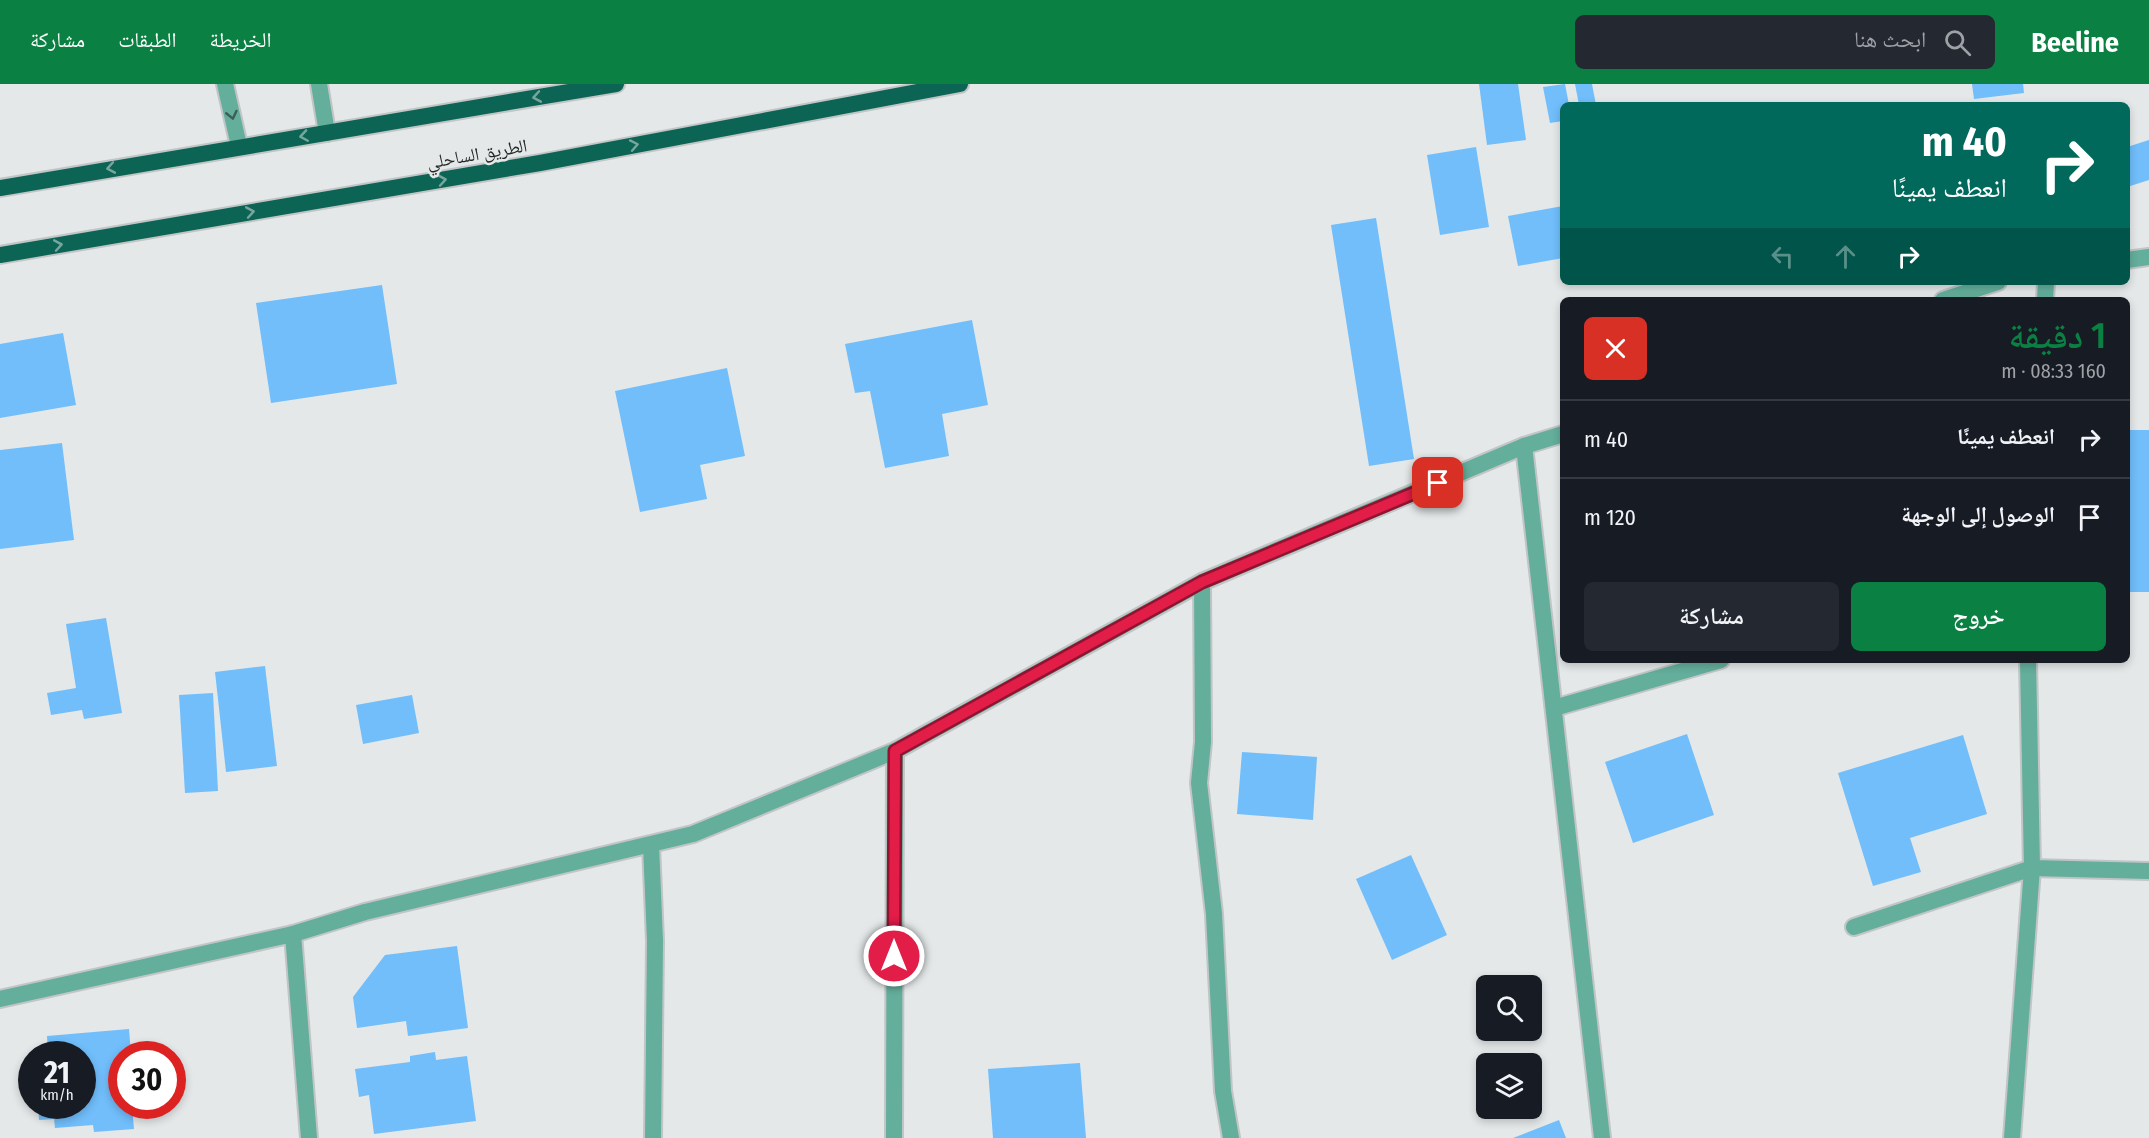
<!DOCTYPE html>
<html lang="ar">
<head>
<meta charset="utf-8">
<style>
	body { margin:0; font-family:"Fira Sans Condensed","Noto Naskh Arabic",sans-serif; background:#242831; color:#f1f3f6; direction:rtl; height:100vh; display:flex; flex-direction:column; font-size:22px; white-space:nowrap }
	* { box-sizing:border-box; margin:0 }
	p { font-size:20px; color:#9ea1a6 }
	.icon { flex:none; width:33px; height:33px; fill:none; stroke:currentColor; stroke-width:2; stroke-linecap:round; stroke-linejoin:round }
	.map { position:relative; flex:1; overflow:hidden; direction:ltr }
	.side { position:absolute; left:1560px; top:213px; width:570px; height:366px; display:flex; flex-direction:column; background:#171b24; border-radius:9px; box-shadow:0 3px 9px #0003; direction:rtl }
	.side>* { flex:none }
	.top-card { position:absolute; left:1560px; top:18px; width:570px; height:183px; border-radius:9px; box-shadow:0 3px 9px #0003; direction:rtl; background:#00695c; color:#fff; overflow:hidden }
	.controls { position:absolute; left:1476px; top:891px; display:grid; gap:12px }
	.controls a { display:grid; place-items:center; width:66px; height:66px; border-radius:9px; background:#171b24; box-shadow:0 3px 9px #0003; font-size:30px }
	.speed { position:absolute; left:18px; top:957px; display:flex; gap:12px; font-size:30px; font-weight:700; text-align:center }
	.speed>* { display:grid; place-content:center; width:78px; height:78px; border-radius:50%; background:#171b24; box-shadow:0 3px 9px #0003; line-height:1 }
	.speed small { font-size:15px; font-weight:400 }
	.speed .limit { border:9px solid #d22; background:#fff; color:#111 }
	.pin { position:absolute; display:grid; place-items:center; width:51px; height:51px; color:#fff; margin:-26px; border-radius:12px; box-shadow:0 3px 9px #0006 }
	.me { position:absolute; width:66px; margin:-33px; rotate:0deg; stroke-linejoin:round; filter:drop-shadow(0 0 4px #0008) }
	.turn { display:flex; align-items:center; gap:21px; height:126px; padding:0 24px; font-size:27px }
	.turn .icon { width:78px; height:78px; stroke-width:2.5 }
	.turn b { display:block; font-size:42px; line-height:51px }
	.lanes { display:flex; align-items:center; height:57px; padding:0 24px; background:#0003; justify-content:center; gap:30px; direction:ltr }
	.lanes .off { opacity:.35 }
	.round { display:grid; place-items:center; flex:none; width:63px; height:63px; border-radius:9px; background:#242831 }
	.overview { display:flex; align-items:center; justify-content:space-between; height:102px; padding:0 24px }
	h1 { font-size:36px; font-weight:600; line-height:45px; color:#0b8043 }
	.cta { display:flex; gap:12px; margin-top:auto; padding:12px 24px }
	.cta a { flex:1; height:69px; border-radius:9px; background:#0b8043; color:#fff; font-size:24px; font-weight:600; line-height:69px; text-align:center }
	.cta a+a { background:#242831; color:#f1f3f6 }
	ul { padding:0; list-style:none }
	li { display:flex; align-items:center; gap:18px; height:78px; padding:0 24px; border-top:2px solid #363941 }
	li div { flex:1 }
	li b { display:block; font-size:22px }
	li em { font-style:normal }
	header { display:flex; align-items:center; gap:36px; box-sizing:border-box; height:84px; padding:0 30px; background:#0b8043; color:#fff }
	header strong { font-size:28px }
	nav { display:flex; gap:33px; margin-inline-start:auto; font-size:21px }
	.search { width:420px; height:54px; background:#242831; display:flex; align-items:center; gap:15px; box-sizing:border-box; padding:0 21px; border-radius:9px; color:#9ea1a6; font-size:22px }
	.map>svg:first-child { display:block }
</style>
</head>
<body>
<header>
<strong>Beeline</strong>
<div class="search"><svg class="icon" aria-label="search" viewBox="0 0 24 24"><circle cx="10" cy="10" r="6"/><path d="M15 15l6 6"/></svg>ابحث هنا</div>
<nav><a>الخريطة</a><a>الطبقات</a><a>مشاركة</a></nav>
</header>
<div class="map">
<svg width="2149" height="1054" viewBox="0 0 2149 1054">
	<rect width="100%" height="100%" fill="#e4e8e9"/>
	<g fill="#71befb">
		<polygon points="1479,0 1518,0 1526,56 1487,61"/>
		<polygon points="1565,0 1569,21 1563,21 1563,37 1550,39 1543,3"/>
		<polygon points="1575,0 1592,0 1596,21 1579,21"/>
		<polygon points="1972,0 2023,0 2024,9 1974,15"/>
		<polygon points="2149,56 2149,96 2127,103 2127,63"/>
		<polygon points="1476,63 1489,143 1440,151 1427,71"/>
		<polygon points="1563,122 1563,174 1518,182 1508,132"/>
		<polygon points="1376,134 1414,375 1369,382 1331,141"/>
		<polygon points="382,201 397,300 271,319 256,219"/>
		<polygon points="972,236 988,321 942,330 949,372 885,384 870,307 855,309 845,260"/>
		<polygon points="63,249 76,321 0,334 0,260"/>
		<polygon points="727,284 745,372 700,381 707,415 640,428 615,307"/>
		<rect x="2127" y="346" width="22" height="162"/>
		<polygon points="62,359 74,456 0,465 0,366"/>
		<polygon points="106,534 122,629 84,635 82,626 51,631 47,609 76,604 66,540"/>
		<polygon points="265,582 277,682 226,688 215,588"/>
		<polygon points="213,609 218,707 185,709 179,611"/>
		<polygon points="412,611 419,649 363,660 356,621"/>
		<polygon points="1687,650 1714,731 1633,759 1605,678"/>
		<polygon points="1963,651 1987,730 1910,754 1921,788 1873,802 1838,689"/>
		<polygon points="1242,668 1317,673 1313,736 1237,730"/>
		<polygon points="1411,771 1447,851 1392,876 1356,795"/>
		<polygon points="457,862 468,944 408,952 406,937 357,944 353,913 385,871"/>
		<polygon points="129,945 131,970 122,970 122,1022 132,1022 134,1045 94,1048 93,1041 55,1044 54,1035 39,1036 38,1022 82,1022 82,970 48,970 47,952"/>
		<polygon points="435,968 436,976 467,972 476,1037 374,1050 369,1011 359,1013 355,985 410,978 410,972"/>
		<polygon points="1080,979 1086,1054 993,1054 988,985"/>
		<polygon points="1559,1036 1566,1054 1513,1054"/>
	</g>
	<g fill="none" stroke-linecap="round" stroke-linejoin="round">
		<g stroke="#c2c5c6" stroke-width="20">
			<g id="minor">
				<polyline points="225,0 239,62"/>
				<polyline points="319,0 327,49"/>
				<polyline points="2127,176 2149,173"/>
				<polyline points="1943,216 1998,198"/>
				<polyline points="2045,216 2046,198"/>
				<polyline points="1524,362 1602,1054"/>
				<polyline points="1202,498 1203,658 1199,699 1214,830 1223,1007 1231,1054"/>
				<polyline points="2028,576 2032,784 2149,787"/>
				<polyline points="1554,624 1721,576"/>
				<polyline points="651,761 655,857 653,1054"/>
				<polyline points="1854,843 2032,784 2012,1054"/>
				<polyline points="293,850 309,1054"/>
				<polyline points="0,915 293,850 365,828 693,750 895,667 1202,498 1524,362 1563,350"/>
				<polyline points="894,1054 895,667"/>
			</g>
		</g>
		<g stroke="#c2c5c6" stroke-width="20">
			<g id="trunk">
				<polyline points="0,104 616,0"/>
				<polyline points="0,171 540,79 960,0"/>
			</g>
		</g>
		<use href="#minor" stroke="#64ae9c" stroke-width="16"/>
		<use href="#trunk" stroke="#0c6454" stroke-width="16"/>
	</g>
	<defs><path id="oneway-chevron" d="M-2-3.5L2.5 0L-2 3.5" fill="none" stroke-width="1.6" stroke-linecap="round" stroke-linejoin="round" transform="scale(1.5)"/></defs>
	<g stroke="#78a69e">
		<use href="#oneway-chevron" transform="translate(537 13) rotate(170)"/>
		<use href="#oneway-chevron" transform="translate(304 52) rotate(171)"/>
		<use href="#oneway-chevron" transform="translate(634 61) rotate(-11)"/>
		<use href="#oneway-chevron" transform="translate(111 84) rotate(170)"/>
		<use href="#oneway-chevron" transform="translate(442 96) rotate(-10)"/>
		<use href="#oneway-chevron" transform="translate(250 128) rotate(-10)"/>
		<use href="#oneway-chevron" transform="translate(58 161) rotate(-10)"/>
	</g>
	<use stroke="#3e5d56" href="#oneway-chevron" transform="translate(232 31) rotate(77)"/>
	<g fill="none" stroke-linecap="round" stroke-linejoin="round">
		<g stroke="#92132f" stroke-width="15">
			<polyline id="route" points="894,872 895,667 1202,498 1438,399"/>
		</g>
		<use href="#route" stroke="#e11d48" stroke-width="10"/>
	</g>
	<g text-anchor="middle" stroke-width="5" stroke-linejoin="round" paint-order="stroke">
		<g font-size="18" fill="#252727" stroke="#e4e8e9">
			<text transform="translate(477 70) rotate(-10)" y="6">الطريق الساحلي</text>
		</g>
	</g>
</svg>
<div class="controls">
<a><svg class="icon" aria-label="search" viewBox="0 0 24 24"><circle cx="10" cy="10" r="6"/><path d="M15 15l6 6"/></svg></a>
<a><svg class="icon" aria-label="layers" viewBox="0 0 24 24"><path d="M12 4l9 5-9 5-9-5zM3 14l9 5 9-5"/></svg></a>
</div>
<div class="speed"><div>21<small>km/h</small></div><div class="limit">30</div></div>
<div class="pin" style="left:1438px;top:399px;background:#d93025"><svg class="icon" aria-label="arrive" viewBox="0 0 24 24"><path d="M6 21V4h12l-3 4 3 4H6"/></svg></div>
<svg class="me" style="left:894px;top:872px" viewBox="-20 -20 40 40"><circle r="17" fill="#e11d48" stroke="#fff" stroke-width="3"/><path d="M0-11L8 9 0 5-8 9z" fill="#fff"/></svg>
<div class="top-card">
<div class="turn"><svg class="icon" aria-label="right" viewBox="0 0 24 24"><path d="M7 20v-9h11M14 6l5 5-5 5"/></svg><div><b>40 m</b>انعطف يمينًا</div></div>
<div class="lanes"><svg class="icon off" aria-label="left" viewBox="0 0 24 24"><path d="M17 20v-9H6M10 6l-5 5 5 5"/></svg><svg class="icon off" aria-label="ahead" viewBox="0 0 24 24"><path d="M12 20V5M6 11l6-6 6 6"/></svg><svg class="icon" aria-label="right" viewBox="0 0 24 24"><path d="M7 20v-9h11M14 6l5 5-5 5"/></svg></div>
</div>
<section class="side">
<div class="overview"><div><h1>1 دقيقة</h1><p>160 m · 08:33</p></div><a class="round" style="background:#d93025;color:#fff"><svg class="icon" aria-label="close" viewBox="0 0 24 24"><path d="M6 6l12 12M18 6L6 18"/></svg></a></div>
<ul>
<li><svg class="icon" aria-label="right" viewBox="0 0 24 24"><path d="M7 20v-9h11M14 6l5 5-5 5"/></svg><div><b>انعطف يمينًا</b></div><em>40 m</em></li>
<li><svg class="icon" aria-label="arrive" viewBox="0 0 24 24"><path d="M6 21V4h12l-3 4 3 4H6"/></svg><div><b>الوصول إلى الوجهة</b></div><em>120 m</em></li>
</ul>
<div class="cta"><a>خروج</a><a>مشاركة</a></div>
</section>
</div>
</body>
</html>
